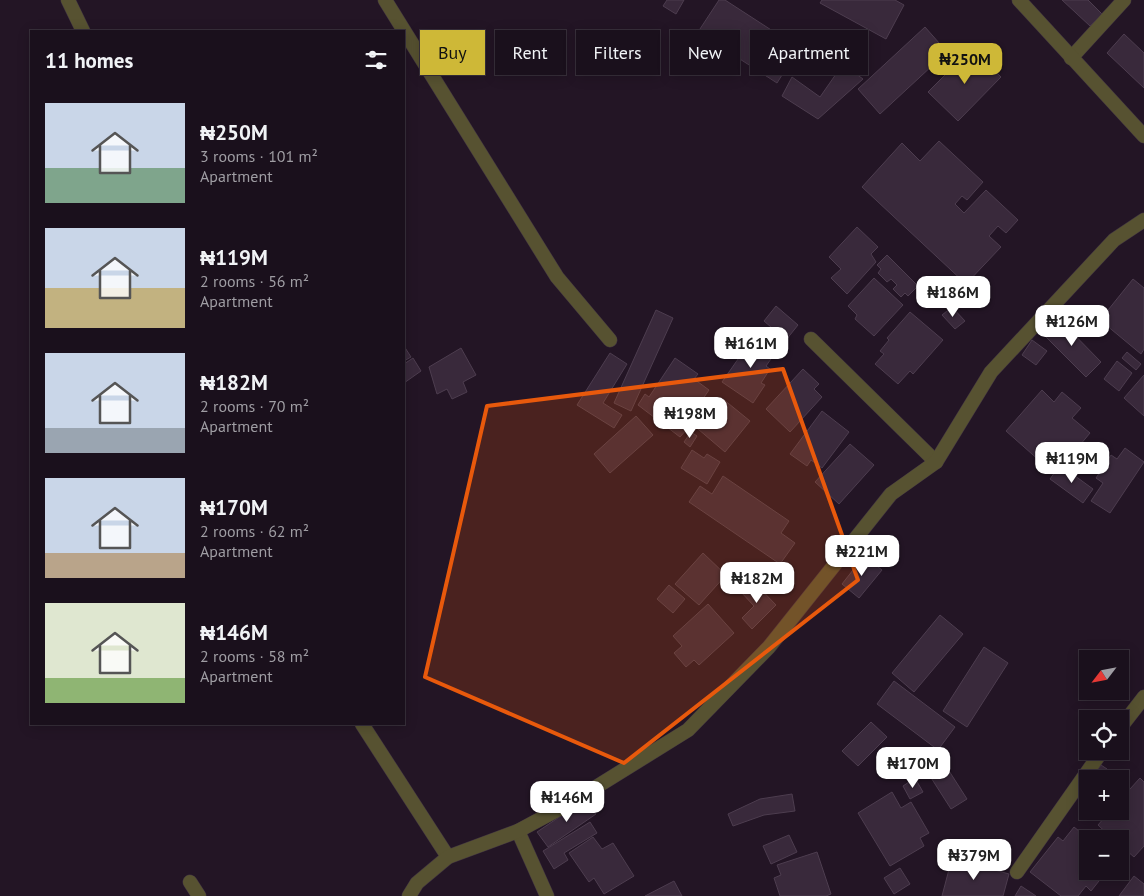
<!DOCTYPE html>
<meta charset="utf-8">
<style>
body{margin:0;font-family:"PT Sans",sans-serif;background:#271e29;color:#f1f3f6;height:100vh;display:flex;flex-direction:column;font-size:19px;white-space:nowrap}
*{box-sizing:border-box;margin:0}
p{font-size:16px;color:#9f9da3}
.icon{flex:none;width:28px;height:28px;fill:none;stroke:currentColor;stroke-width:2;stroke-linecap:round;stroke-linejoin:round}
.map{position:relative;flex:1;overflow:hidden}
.details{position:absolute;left:30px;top:30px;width:375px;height:695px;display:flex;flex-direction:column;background:#1a101c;border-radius:0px;box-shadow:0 2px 12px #0003,0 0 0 1px #38303b}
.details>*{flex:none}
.guide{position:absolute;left:420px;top:30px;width:475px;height:45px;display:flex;gap:10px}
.needle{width:32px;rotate:238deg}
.fabs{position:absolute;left:1079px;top:650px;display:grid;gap:10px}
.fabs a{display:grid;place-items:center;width:50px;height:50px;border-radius:0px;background:#1a101c;box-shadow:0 2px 12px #0003,0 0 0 1px #38303b;font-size:25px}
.price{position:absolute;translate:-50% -42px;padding:0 11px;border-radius:10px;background:#fff;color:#222;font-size:16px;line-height:32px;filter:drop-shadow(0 1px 2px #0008)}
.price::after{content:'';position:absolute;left:50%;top:30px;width:15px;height:11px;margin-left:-8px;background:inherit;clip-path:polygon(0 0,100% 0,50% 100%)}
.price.selected{background:#ceb837;color:#111}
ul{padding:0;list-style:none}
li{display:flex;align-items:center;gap:15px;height:125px;padding:0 15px}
li span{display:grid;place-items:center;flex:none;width:140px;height:100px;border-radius:0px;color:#555}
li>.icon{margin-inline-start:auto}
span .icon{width:60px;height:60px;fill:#fffc;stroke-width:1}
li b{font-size:21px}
h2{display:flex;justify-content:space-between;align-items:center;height:60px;padding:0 15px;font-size:21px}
.pill{padding:0 18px;border-radius:0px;background:#1a101c;box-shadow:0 2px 12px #0003,0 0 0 1px #38303b;font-size:18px;line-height:45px}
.pill.selected{background:#ceb837;color:#111}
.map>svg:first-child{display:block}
.building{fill:#39293b;stroke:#4d3d4f}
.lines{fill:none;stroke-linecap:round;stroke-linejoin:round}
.minor-casing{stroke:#3f3241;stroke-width:15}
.tertiary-casing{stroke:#3f3241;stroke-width:15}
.minor{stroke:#575231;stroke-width:14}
.tertiary{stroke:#575231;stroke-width:14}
.marked{fill:#e8590c;fill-opacity:0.2;stroke:#e8590c;stroke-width:4;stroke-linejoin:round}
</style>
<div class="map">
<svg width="1144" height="896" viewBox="0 0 1144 896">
<rect width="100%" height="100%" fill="#231525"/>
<g class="building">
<polygon points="667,0 684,0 676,14 663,6"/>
<polygon points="719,0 725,0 799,48 777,83 698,32"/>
<polygon points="822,0 895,0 904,5 886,39 820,3"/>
<polygon points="1062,0 1088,0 1102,14 1090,26"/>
<polygon points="925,27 947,52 880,114 858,89"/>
<polygon points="1124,34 1144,53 1144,88 1107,53"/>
<polygon points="972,48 1001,77 958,121 928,92"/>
<polygon points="843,64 863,79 818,119 782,96 792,77 820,97"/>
<polygon points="939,141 983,182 967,200 962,196 955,204 964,213 986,190 1018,220 1006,233 998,226 989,236 1001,247 966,284 862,187 902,143 920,161"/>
<polygon points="857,227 878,247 871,254 876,262 847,294 831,278 841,269 829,257"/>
<polygon points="887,255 918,286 908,296 905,293 901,297 893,289 897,285 891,279 887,282 878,273 881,269 877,265"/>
<polygon points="874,278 903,305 874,336 855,319 857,315 848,306"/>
<polygon points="1133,279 1144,288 1144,349 1141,354 1100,320"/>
<polygon points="776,306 798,325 786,340 764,321"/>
<polygon points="952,307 965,321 955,329 942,315"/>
<polygon points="656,310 673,318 631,411 614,403"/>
<polygon points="910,312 943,340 913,374 910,371 898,384 875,364 884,354 880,351 889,340 887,338"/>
<polygon points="1058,318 1101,362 1086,377 1042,333"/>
<polygon points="757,332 775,345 768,353 773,356 766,366 770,369 761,383 765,385 753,403 722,382"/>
<polygon points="1032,340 1047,351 1036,365 1022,355"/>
<polygon points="404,346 411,357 404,361"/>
<polygon points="461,348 476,375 463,382 467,392 452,399 447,389 437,394 429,367"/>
<polygon points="1127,352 1141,364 1136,370 1122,358"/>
<polygon points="610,353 627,364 603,403 622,415 614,428 577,405"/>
<polygon points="413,358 421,371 404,383 404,364"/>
<polygon points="675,358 698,374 694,379 709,390 696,409 701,413 680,437 638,405 645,394 649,397"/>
<polygon points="1117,361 1132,373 1119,391 1104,379"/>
<polygon points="803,369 819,384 814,389 822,397 790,432 766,409"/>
<polygon points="1144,375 1144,416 1124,398"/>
<polygon points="1042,390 1054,402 1062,392 1081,408 1072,418 1090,433 1075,451 1070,447 1050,470 1006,431"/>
<polygon points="723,399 750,421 725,452 698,429"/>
<polygon points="822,411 849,432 822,468 811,460 807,466 790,454"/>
<polygon points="636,416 653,435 610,473 594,454"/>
<polygon points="691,432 697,436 690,447 684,442"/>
<polygon points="850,444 874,465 839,504 815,482"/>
<polygon points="1125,448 1144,462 1110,513 1091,501 1103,483 1096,478 1111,455 1117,459"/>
<polygon points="692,450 704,458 707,454 720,462 707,484 681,468"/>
<polygon points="1060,465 1093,489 1083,503 1050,479"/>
<polygon points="723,476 789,521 781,533 795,543 780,564 689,502 700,486 712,494"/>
<polygon points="703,553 726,575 699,605 675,584"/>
<polygon points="864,556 882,570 859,598 842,584"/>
<polygon points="752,580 776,605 752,629 742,618 754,606 740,591"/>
<polygon points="669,585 685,599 673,613 657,599"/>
<polygon points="708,604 734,633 699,665 694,660 686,667 674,653 682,646 673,636"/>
<polygon points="940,615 963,634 914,692 892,673"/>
<polygon points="984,647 1008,663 967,727 943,711"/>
<polygon points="894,681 955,727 938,750 877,704"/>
<polygon points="871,722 887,737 858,766 842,751"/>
<polygon points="944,763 967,799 951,809 928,773"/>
<polygon points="1101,765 1107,769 1100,779 1091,779"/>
<polygon points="915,778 923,792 910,799 903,786"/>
<polygon points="1140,778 1144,782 1144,846 1134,857 1120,845 1120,839 1113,839 1098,825 1110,811 1120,811 1120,800"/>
<polygon points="892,792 901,808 911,802 929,833 920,838 924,846 890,866 858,813"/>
<polygon points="792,794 795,811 764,815 733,826 728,814 760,799"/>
<polygon points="586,799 596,814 548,847 537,832"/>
<polygon points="590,822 597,833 564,853 568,860 554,869 543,851"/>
<polygon points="1074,827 1089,839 1088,839 1088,871 1107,871 1091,891 1086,886 1078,896 1061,896 1030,872 1058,837 1063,841"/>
<polygon points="789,835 797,852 771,864 763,846"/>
<polygon points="593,837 602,849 613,843 634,876 604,894 594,878 589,882 569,853"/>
<polygon points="817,852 831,894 826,896 780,896 774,878 781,875 777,865"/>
<polygon points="952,858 1009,874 1003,896 942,896"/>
<polygon points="900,868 910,884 894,894 884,878"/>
<polygon points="1134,876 1144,884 1144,896 1119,896"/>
<polygon points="674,881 682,896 645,896"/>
<polygon points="1021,886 1036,896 1015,896"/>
</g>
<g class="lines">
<g class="minor-casing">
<g id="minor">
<polyline points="68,0 83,31"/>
<polyline points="385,0 557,277 610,340"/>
<polyline points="1071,58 1124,0"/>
<polyline points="811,339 936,462"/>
<polyline points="362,724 448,857"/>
<polyline points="1120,728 1144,697"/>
<polyline points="518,831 547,896"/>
<polyline points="1017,872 1102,751"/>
<polyline points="190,882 199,896"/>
<polyline points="409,896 417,883 448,857 518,831 572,802 688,730 769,647 891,494 936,462 991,372 1114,240 1144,220"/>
</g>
</g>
<g class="tertiary-casing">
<polyline id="tertiary" points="1019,0 1144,136"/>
</g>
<use href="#minor" class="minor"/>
<use href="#tertiary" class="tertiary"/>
</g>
<path class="marked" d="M783 369 858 580 624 763 425 677 487 406Z"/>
</svg>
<div class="fabs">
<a><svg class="needle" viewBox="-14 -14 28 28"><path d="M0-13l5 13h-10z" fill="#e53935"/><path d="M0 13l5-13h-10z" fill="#9f9da3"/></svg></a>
<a><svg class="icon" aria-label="locate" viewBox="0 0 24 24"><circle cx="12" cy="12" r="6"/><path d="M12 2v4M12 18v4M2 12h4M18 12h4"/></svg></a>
<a>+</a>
<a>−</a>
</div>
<b class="price selected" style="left:965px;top:85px">₦250M</b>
<b class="price" style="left:953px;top:318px">₦186M</b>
<b class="price" style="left:1072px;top:347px">₦126M</b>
<b class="price" style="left:751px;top:369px">₦161M</b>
<b class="price" style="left:690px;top:439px">₦198M</b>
<b class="price" style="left:1072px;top:484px">₦119M</b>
<b class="price" style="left:862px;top:577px">₦221M</b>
<b class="price" style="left:757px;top:604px">₦182M</b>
<b class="price" style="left:913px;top:789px">₦170M</b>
<b class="price" style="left:567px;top:823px">₦146M</b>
<b class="price" style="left:974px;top:881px">₦379M</b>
<div class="guide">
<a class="pill selected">Buy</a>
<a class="pill">Rent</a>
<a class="pill">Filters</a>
<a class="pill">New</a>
<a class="pill">Apartment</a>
</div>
<section class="details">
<h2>11 homes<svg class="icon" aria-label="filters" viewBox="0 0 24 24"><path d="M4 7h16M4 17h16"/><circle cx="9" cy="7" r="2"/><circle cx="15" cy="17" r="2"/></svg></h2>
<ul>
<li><span style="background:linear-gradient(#c9d6e8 65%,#7fa58c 0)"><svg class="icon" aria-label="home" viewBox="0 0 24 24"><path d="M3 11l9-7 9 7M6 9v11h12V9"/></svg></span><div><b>₦250M</b><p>3 rooms · 101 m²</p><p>Apartment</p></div></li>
<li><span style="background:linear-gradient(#c9d6e8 60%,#c2b280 0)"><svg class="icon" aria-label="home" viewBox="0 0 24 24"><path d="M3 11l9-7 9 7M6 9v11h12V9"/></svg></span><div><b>₦119M</b><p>2 rooms · 56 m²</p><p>Apartment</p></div></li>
<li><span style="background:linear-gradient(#c9d6e8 75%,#9aa5b1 0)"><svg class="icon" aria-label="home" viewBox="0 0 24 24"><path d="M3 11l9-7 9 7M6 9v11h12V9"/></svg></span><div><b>₦182M</b><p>2 rooms · 70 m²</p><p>Apartment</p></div></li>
<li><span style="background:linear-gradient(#c9d6e8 75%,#b9a48a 0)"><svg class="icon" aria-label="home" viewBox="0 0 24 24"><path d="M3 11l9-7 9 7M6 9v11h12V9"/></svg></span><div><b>₦170M</b><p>2 rooms · 62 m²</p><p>Apartment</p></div></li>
<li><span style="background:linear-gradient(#dfe7d0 75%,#8fb573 0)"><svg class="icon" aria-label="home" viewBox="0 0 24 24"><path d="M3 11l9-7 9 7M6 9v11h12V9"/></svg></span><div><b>₦146M</b><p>2 rooms · 58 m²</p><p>Apartment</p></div></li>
</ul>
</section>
</div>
